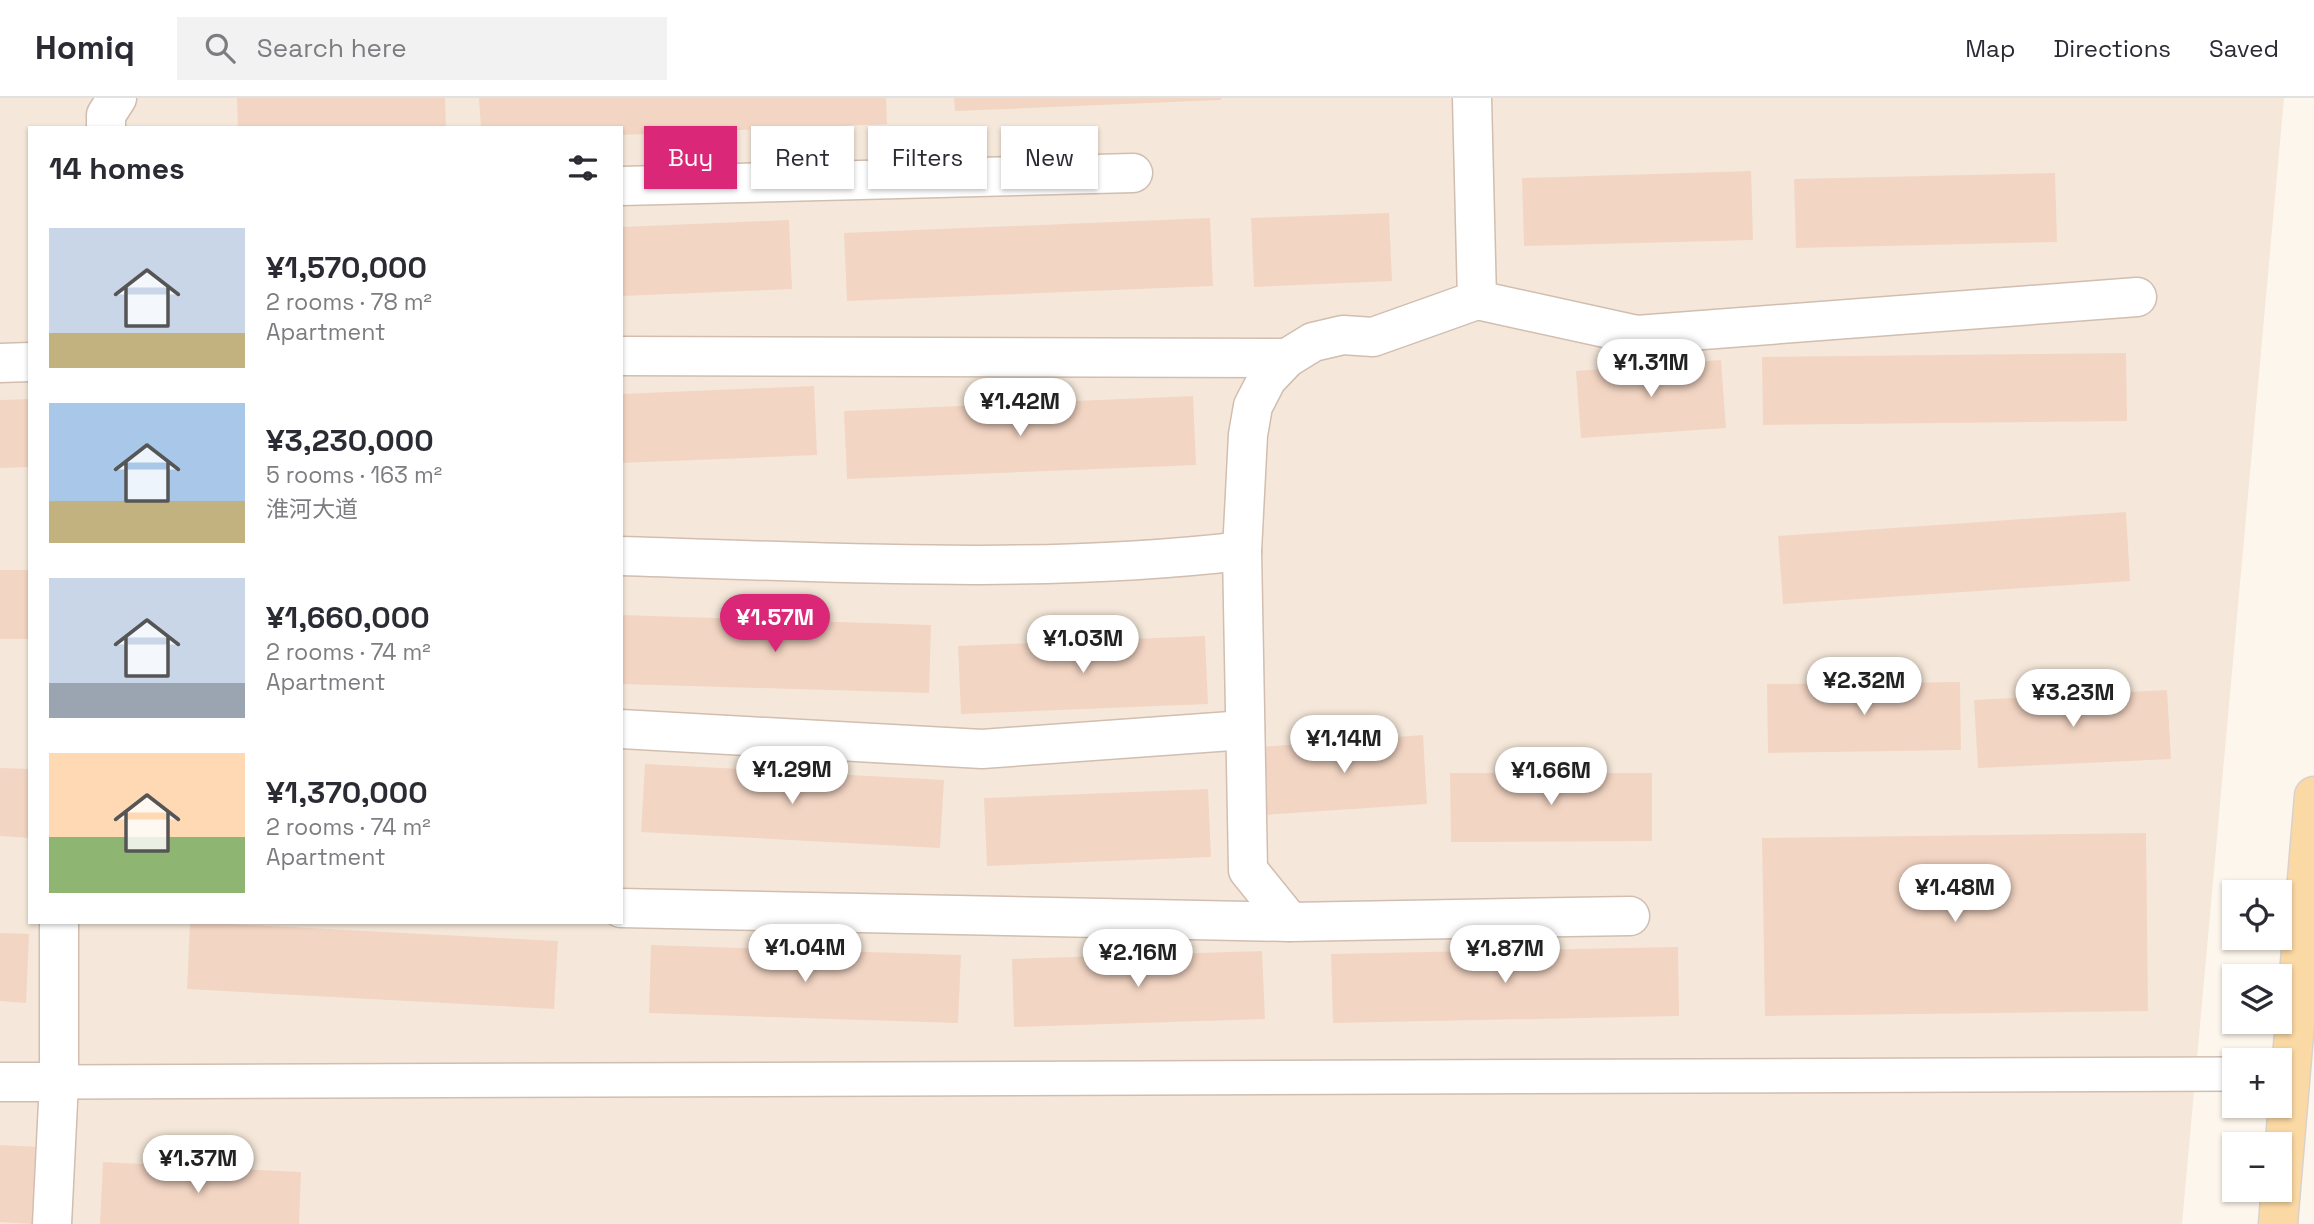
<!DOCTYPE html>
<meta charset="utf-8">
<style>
body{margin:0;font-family:"Space Grotesk","Noto Sans SC",sans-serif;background:#f2f2f3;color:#2b2b33;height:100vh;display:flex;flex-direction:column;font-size:26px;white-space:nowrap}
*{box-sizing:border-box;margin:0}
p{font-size:23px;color:#7c7c81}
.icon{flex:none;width:38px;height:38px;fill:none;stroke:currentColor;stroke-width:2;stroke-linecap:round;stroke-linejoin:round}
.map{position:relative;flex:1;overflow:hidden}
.sheet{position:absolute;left:28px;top:28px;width:595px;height:798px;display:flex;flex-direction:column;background:#fff;border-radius:0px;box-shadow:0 2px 5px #0004}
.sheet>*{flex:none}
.hud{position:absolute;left:644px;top:28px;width:665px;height:63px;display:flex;gap:14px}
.fabs{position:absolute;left:2222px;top:782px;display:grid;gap:14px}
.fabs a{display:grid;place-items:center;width:70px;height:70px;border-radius:0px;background:#fff;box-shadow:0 2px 5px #0004;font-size:35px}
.price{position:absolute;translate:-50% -60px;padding:0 16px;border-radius:24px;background:#fff;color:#222;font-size:23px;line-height:46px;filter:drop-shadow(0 2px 4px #0008)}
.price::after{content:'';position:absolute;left:50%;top:42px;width:21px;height:16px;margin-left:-10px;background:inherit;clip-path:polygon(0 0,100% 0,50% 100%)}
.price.active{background:#db2777;color:#fff}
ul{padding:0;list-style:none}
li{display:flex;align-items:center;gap:21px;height:175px;padding:0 21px}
li span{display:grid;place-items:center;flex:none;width:196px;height:140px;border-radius:0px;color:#555}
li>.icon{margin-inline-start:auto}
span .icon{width:84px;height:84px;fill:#fffc;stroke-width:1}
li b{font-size:30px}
h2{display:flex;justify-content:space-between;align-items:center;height:84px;padding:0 21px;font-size:30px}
.chip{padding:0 24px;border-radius:0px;background:#fff;box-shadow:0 2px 5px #0004;font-size:24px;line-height:63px}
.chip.active{background:#db2777;color:#fff}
header{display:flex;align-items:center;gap:42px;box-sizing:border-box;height:98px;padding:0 35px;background:#fff;border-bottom:2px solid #e1e1e2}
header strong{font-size:33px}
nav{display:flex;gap:38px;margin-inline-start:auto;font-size:24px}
.search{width:490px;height:63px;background:#f2f2f3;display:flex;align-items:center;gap:18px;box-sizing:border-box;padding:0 24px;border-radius:0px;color:#7c7c81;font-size:26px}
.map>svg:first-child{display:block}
.residential{fill:#f5e8da;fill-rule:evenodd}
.building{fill:#f3d5c3}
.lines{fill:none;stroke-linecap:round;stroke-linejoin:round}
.pedestrian-casing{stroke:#d1beb0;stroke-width:36}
.minor-casing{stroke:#d1beb0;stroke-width:41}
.primary-casing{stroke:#dad1cd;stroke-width:41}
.pedestrian{stroke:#fff;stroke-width:33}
.minor{stroke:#fff;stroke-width:38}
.primary{stroke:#fbd9a5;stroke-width:38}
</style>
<header>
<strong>Homiq</strong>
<div class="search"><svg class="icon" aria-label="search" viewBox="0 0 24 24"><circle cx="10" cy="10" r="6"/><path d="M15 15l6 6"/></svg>Search here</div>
<nav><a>Map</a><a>Directions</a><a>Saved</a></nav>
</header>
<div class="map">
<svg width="2314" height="1126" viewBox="0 0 2314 1126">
<rect width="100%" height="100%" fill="#fdf6ec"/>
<path class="residential" d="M0 0H2284L2182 1126H0ZM30 30H621V824H30Z"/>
<g class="building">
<polygon points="237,0 445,0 446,30 238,30"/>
<polygon points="479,0 886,0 887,26 621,37 621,30 481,30"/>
<polygon points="954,0 1221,0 1221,2 955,13"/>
<polygon points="1751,73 1753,142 1524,148 1522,80"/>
<polygon points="2055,75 2057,144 1796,150 1794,81"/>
<polygon points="1389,115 1392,183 1254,189 1251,120"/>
<polygon points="1210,120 1213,188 847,203 844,135"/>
<polygon points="789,122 792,191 621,198 621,129"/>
<polygon points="2126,255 2127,323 1763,327 1762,259"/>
<polygon points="1721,262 1726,330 1581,340 1576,273"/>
<polygon points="814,288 817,357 621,365 621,296"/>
<polygon points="1193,298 1196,367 847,381 844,313"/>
<polygon points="30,301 30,369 0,370 0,302"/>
<polygon points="2126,414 2130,483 1783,506 1778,438"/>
<rect x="0" y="472" width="30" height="69"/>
<polygon points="621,517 931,527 929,595 621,586"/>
<polygon points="1205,538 1208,606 961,616 958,548"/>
<polygon points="1960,584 1961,652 1768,655 1767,586"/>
<polygon points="2167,592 2171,661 1978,670 1974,602"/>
<polygon points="1423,637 1427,706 1264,717 1260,649"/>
<polygon points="645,666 944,682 940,750 641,734"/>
<polygon points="0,670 30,671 30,740 0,738"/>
<polygon points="1450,675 1652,675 1652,743 1451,744"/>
<polygon points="1208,691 1211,759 987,768 984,700"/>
<polygon points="2146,735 2148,913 1765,918 1762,740"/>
<polygon points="190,824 558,843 554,911 187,891"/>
<polygon points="0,835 29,836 26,905 0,903"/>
<polygon points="651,847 961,857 958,925 649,915"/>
<polygon points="1678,849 1679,918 1333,925 1331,856"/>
<polygon points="1262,853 1265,921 1014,929 1012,861"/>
<polygon points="0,1047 38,1049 34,1126 0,1124"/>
<polygon points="103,1064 301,1074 299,1126 100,1126"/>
</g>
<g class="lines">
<g class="pedestrian-casing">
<polyline id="pedestrian" points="59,984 2235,976"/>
</g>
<g class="minor-casing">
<g id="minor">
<polyline points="1472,0 1477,202 1373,239 1343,237 1313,244 1287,260 1267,281 1253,308 1248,337 1242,453 1248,772 1290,824 1630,818"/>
<polyline points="106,30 106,17 117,0"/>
<polyline points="621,88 1133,75"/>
<polyline points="1477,202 1637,237 2137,199"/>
<polyline points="621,258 1287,260"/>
<polyline points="0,265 30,264"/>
<path d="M621 458C828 464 1036 477 1242 453"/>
<polyline points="621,631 982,651 1245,632"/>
<polyline points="621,810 1290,824"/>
<polyline points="0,984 59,984"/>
<polyline points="52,1126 59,984 59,824"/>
</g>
</g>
<g class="primary-casing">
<polyline id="primary" points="2278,1126 2314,698"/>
</g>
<use href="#pedestrian" class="pedestrian"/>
<use href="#minor" class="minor"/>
<use href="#primary" class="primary"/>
</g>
</svg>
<div class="fabs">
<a><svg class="icon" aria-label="locate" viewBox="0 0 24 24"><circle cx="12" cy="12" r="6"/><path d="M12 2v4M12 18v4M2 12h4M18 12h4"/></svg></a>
<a><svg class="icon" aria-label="layers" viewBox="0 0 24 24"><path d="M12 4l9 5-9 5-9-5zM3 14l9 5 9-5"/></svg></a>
<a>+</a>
<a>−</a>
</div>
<b class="price" style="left:1651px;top:301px">¥1.31M</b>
<b class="price" style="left:1020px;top:340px">¥1.42M</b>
<b class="price active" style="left:775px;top:556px">¥1.57M</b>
<b class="price" style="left:1083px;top:577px">¥1.03M</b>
<b class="price" style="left:1864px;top:619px">¥2.32M</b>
<b class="price" style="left:2073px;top:631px">¥3.23M</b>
<b class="price" style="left:1344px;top:677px">¥1.14M</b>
<b class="price" style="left:792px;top:708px">¥1.29M</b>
<b class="price" style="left:1551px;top:709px">¥1.66M</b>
<b class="price" style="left:1955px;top:826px">¥1.48M</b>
<b class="price" style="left:805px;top:886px">¥1.04M</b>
<b class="price" style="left:1505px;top:887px">¥1.87M</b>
<b class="price" style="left:1138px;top:891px">¥2.16M</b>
<b class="price" style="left:198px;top:1097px">¥1.37M</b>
<div class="hud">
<a class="chip active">Buy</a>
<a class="chip">Rent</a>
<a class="chip">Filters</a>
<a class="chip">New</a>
</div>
<section class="sheet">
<h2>14 homes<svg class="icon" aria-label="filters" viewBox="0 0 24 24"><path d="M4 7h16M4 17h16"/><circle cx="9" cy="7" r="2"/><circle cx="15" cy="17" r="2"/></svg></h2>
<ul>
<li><span style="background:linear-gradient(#c9d6e8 75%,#c2b280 0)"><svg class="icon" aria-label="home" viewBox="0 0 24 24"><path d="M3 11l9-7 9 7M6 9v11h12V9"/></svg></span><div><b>¥1,570,000</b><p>2 rooms · 78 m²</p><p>Apartment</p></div></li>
<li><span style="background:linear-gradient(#a9c7e8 70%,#c2b280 0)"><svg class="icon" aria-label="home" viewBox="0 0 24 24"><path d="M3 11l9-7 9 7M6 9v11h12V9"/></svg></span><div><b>¥3,230,000</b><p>5 rooms · 163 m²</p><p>淮河大道</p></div></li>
<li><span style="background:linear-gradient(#c9d6e8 75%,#9aa5b1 0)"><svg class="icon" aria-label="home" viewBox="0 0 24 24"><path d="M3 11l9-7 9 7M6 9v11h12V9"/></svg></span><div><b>¥1,660,000</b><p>2 rooms · 74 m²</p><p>Apartment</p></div></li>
<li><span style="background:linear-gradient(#ffd9b3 60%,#8fb573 0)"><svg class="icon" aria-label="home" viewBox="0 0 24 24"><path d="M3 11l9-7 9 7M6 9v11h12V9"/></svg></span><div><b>¥1,370,000</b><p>2 rooms · 74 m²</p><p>Apartment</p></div></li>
</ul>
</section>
</div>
